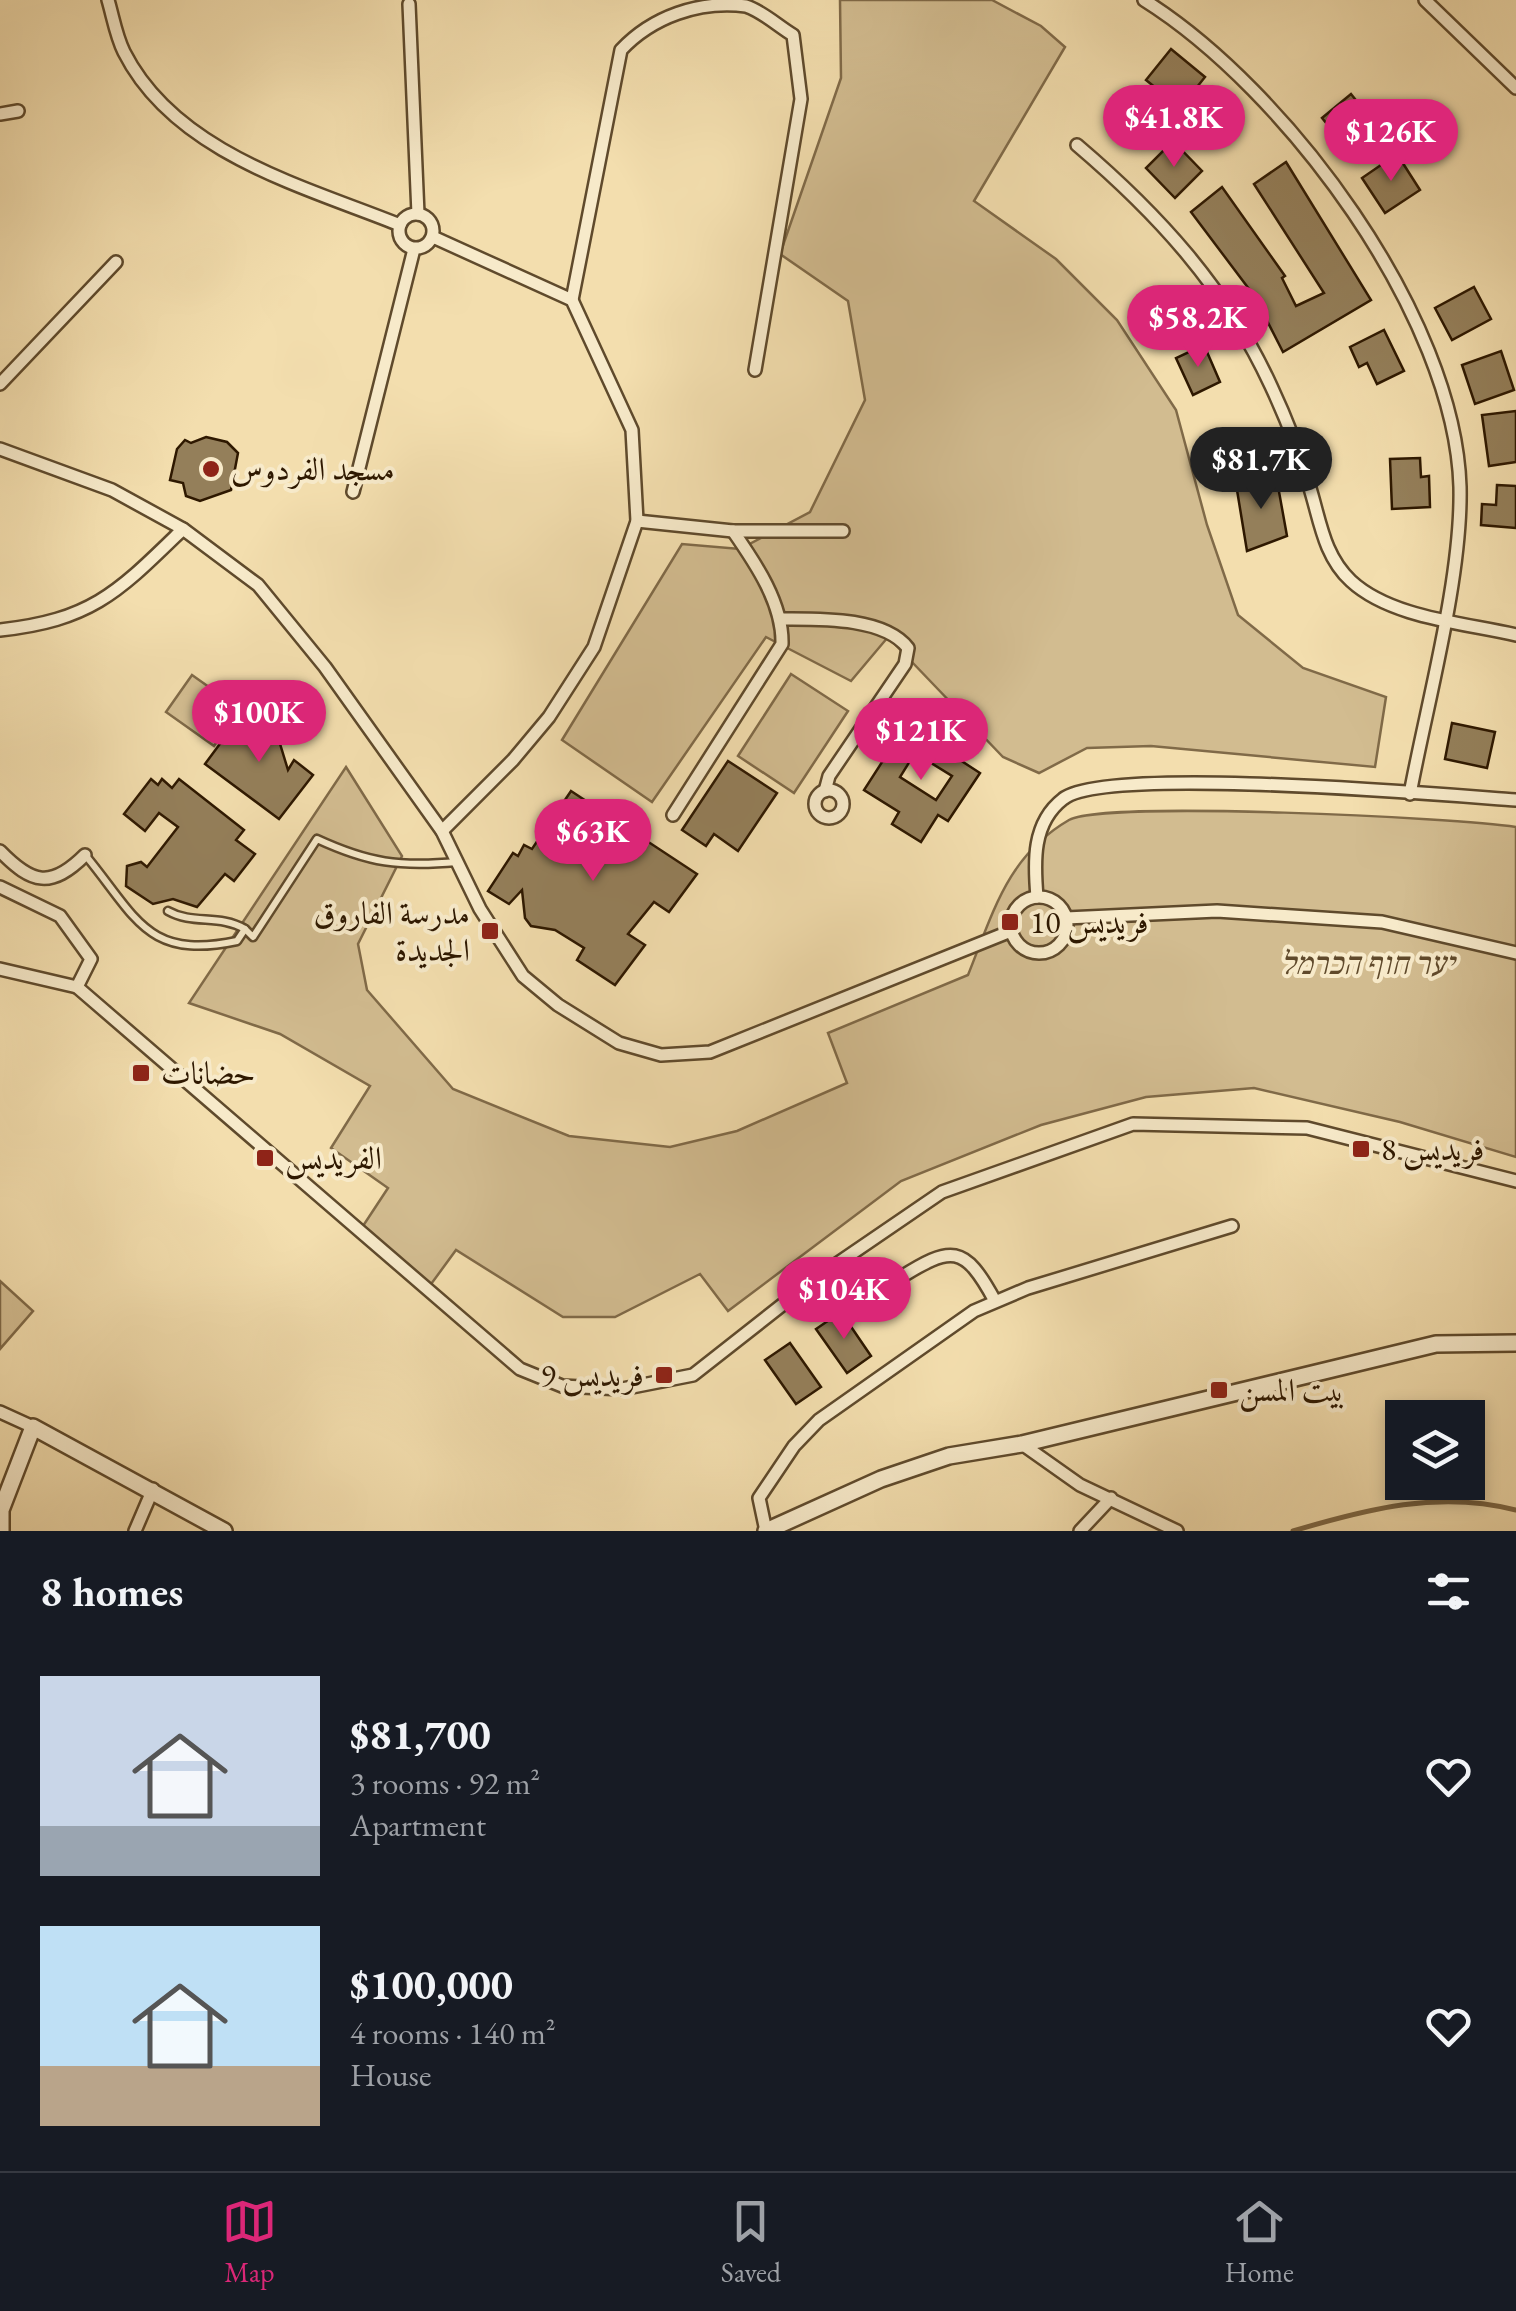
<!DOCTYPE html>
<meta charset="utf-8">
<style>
body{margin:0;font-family:"EB Garamond",Amiri,"Frank Ruhl Libre",serif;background:#242831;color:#f1f3f6;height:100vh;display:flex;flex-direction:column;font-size:38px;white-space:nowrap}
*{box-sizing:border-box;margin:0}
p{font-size:32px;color:#9ea1a6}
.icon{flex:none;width:55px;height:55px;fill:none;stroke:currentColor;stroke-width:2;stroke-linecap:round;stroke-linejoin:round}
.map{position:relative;height:1531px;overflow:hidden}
.sheet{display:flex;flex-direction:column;background:#171b24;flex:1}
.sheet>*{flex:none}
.fabs{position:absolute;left:1385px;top:1400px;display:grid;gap:20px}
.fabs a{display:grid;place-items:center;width:100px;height:100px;border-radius:0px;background:#171b24;box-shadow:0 5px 15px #0003;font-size:50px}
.price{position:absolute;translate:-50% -85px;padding:0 22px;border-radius:35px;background:#db2777;color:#fff;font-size:32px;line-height:65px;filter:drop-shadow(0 2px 5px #0008)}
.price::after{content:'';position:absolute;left:50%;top:60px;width:30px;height:22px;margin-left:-15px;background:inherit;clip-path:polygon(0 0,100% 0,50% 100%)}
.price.on{background:#222;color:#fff}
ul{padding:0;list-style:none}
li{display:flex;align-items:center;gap:30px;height:250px;padding:0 40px}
li span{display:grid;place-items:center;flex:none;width:280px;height:200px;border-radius:0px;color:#555}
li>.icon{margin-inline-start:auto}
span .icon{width:120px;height:120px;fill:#fffc;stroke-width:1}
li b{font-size:42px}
h2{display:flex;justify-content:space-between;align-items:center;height:120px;padding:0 40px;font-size:42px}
.tabs{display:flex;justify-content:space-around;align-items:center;height:140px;border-top:2px solid #363941;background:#171b24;font-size:28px;color:#9ea1a6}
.tabs a{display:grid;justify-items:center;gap:5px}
.tabs .on{color:#db2777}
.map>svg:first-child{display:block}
.green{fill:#d2bc90;stroke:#806a48;stroke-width:2.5}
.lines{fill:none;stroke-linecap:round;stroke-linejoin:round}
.stream{stroke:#7c6745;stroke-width:5}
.building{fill:#947f5a;stroke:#2e1800;stroke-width:2.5;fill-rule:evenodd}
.service-casing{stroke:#5f4a2c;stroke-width:11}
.minor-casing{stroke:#5f4a2c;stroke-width:16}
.tertiary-casing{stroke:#5f4a2c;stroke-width:20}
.service{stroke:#f7eaca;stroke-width:6}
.minor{stroke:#f7eaca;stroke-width:11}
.tertiary{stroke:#f7eaca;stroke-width:15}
.poi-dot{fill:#8f2418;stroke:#f7eaca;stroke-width:4}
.labels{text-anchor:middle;stroke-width:8;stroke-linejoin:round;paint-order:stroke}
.poi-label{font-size:32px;fill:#2e1800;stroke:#f7eaca;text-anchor:start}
.park-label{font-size:32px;font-style:italic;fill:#5f492b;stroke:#f7eaca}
</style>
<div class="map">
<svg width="1516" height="1531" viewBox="0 0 1516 1531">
<rect width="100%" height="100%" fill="#f3deae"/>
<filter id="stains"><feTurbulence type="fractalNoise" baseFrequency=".002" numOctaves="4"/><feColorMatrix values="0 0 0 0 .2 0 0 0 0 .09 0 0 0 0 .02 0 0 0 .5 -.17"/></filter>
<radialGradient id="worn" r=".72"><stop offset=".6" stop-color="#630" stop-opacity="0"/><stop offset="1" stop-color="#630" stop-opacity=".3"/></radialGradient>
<g class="green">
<polygon points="840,0 992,0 1041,26 1065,47 974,201 1056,259 1117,320 1176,410 1207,525 1238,615 1303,668 1386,697 1375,767 1151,746 1087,748 1039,773 1003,757 888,637 851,681 766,637 652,802 562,740 682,544 740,549 810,512 865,400 848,301 780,254 841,78"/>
<polygon points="791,674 848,711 794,793 738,756"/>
<polygon points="192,675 240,709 214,746 166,712"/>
<path d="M346 767 402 856 358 944 367 990 453 1089 569 1136 670 1147 737 1131 847 1083 828 1033 968 975C993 913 1007 856 1069 820 1105 800 1458 818 1516 827V1157L1400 1122 1254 1088 1146 1097 1041 1125 901 1181 728 1311 700 1274 615 1317H563L456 1250 426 1291 359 1232 388 1188 331 1148 370 1086 280 1034 189 1003Z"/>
<polygon points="0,1281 33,1311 0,1349"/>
</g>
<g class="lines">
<path class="stream" d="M1293 1531C1367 1509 1439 1490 1516 1510"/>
</g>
<g class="building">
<polygon points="1171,49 1205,77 1185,102 1171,91 1167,97 1146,80"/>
<polygon points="1351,94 1379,129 1350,152 1322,118"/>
<polygon points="1173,141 1202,171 1175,198 1146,168"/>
<polygon points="1397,154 1420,190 1385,213 1362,178"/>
<polygon points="1286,162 1371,300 1283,352 1255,297 1191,212 1222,187 1285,276 1282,278 1296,306 1324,293 1254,184"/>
<polygon points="1474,287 1491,319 1452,340 1435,308"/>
<polygon points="1384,330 1404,371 1377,384 1367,363 1359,367 1350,347"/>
<polygon points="1204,345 1220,382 1193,395 1176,358"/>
<polygon points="1501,351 1514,390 1475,404 1462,365"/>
<polygon points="1516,411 1516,462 1489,466 1482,415"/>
<polygon points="206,437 227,442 238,453 231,490 200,501 186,496 183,483 170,480 177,449 185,440 191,443"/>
<polygon points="1420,458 1421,477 1429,476 1430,507 1392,509 1390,459"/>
<polygon points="1276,475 1287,536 1247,551 1236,484"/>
<polygon points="1497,485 1516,486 1516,528 1481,525 1482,504 1496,505"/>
<polygon points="245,710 277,734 288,770 294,760 313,775 279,819 205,764"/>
<polygon points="1452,723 1495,732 1487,768 1445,759"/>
<path d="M906 725 980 773 948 821 938 815 921 842 892 824 899 812 864 790ZM915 753 952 776 936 800 900 777Z"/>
<polygon points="728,761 777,793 738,851 714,834 706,846 682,830"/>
<polygon points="151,779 158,785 162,779 172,788 179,779 244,830 236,840 255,854 234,881 225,874 197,907 173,899 153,904 126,886 127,866 141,862 147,867 178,827 159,813 145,831 124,814"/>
<polygon points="571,791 697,874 669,912 654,902 628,934 645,945 615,985 577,960 584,948 555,930 531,926 525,918 522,890 509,904 488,891 513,853 518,856 524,845 532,849"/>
<polygon points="841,1312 871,1356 847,1373 816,1329"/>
<polygon points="790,1343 821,1387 796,1404 765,1360"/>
</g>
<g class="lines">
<g class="service-casing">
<g id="service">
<path d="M86 856C137 918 147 960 237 941L245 929C219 914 193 925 168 911"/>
<path d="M245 929 253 937 317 839C369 863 399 867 457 862"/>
</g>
</g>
<g class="minor-casing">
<g id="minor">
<path d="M108 0C113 17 116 36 124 52 175 153 303 186 400 225"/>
<path d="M1144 0C1286 89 1455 316 1460 487 1462 578 1427 703 1410 794"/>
<polyline points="1425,0 1516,88"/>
<polyline points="409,4 418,214"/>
<polyline points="0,114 18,111"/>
<path d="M1077 145C1158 214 1226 288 1271 386 1286 418 1299 451 1309 485 1320 519 1323 555 1351 581 1391 618 1465 623 1516 635"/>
<circle cx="416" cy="231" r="17"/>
<polyline points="433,237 572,300 632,430 637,521 594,647 549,717 513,760 442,831"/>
<path d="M572 300 621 50C652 17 699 0 746 6 762 11 778 26 793 35L801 99 755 370"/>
<polyline points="0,384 116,262"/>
<polyline points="0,449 112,490 183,529 258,585 325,667 442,831 480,909 523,976 558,1005 619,1043 661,1055 710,1052 1011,931"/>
<polyline points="353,492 414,249"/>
<polyline points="637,521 733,531 843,531"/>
<path d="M783 619C819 619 884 617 908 648L905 664 829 776 825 791"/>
<path d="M0 630C93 620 119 591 183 529"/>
<circle cx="829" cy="804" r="14"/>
<path d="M673 815 782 644C783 604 756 564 733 531"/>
<path d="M0 851C32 884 51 889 85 855"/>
<polyline points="0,887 60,916 91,959 77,987 0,969"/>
<circle cx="1039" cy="925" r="28"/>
<path d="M1037 897C1034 862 1032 823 1063 799 1104 765 1445 795 1516 800"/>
<polyline points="1066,918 1217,911 1382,922 1516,953"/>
<polyline points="77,987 520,1369 562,1386 622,1389 693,1375 819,1276 942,1192 1133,1124 1307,1128 1516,1181"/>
<path d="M898 1279C952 1245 964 1244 995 1301"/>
<polyline points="0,1412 33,1427"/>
<polyline points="1022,1444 1080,1485 1177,1531"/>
<polyline points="135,1531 153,1489"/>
<polyline points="766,1531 759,1498 794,1446 819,1420 974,1311 1028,1288 1232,1226"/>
<polyline points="1080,1531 1111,1498"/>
</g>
</g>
<g class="tertiary-casing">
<g id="tertiary">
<polyline points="1,1531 1,1510 33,1427 224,1531"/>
<polyline points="766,1531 881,1479 949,1456 1022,1444 1436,1344 1516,1343"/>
</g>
</g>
<use href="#service" class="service"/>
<use href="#minor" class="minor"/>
<use href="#tertiary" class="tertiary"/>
</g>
<g class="poi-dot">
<circle cx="211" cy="469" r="10"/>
<rect x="1000" y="912" width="20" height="20" rx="5"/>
<rect x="480" y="921" width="20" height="20" rx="5"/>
<rect x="131" y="1063" width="20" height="20" rx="5"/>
<rect x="1351" y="1139" width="20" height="20" rx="5"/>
<rect x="255" y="1148" width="20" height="20" rx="5"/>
<rect x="654" y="1365" width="20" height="20" rx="5"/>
<rect x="1209" y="1380" width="20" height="20" rx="5"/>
</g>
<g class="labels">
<g class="poi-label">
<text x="231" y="480">مسجد الفردوس</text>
<text x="470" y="924" text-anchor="end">مدرسة الفاروق<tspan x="470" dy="37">الجديدة</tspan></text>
<text x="1030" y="933">فريديس 10</text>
<text x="161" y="1084">حضانات</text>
<text x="1381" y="1160">فريديس 8</text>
<text x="285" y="1169">الفريديس</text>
<text x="644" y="1386" text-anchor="end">فريديس 9</text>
<text x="1239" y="1401">بيت المسن</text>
</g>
<g class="park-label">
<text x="1367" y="974">יער חוף הכרמל</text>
</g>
</g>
<rect width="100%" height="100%" filter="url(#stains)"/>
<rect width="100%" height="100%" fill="url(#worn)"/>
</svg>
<div class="fabs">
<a><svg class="icon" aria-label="layers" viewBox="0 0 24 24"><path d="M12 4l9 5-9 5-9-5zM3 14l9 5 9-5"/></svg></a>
</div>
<b class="price" style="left:1174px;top:170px">$41.8K</b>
<b class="price" style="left:1391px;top:184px">$126K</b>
<b class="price" style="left:1198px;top:370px">$58.2K</b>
<b class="price on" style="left:1261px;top:512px">$81.7K</b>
<b class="price" style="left:259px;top:765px">$100K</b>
<b class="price" style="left:921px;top:783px">$121K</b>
<b class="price" style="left:593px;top:884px">$63K</b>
<b class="price" style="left:844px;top:1342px">$104K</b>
</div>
<section class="sheet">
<h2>8 homes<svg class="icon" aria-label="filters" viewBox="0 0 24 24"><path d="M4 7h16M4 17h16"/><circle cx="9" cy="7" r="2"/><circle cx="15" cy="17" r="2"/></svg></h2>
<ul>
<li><span style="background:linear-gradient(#c9d6e8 75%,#9aa5b1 0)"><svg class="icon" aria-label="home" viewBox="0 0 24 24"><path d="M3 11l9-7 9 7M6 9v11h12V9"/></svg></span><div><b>$81,700</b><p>3 rooms · 92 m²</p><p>Apartment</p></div><svg class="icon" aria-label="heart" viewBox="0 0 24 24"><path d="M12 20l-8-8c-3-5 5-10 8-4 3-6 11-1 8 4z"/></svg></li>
<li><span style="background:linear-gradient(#bfe0f5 70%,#b9a48a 0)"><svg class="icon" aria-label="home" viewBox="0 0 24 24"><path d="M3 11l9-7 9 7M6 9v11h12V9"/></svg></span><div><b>$100,000</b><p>4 rooms · 140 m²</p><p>House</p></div><svg class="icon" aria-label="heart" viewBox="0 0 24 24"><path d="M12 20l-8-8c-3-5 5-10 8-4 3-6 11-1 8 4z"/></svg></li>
</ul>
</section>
<nav class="tabs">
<a class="on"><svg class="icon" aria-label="map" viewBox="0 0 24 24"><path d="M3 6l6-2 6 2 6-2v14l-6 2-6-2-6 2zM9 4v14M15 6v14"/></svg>Map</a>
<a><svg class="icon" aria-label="saved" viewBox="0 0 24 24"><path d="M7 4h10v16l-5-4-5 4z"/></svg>Saved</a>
<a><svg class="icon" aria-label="home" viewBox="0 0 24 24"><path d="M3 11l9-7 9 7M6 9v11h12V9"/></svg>Home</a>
</nav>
